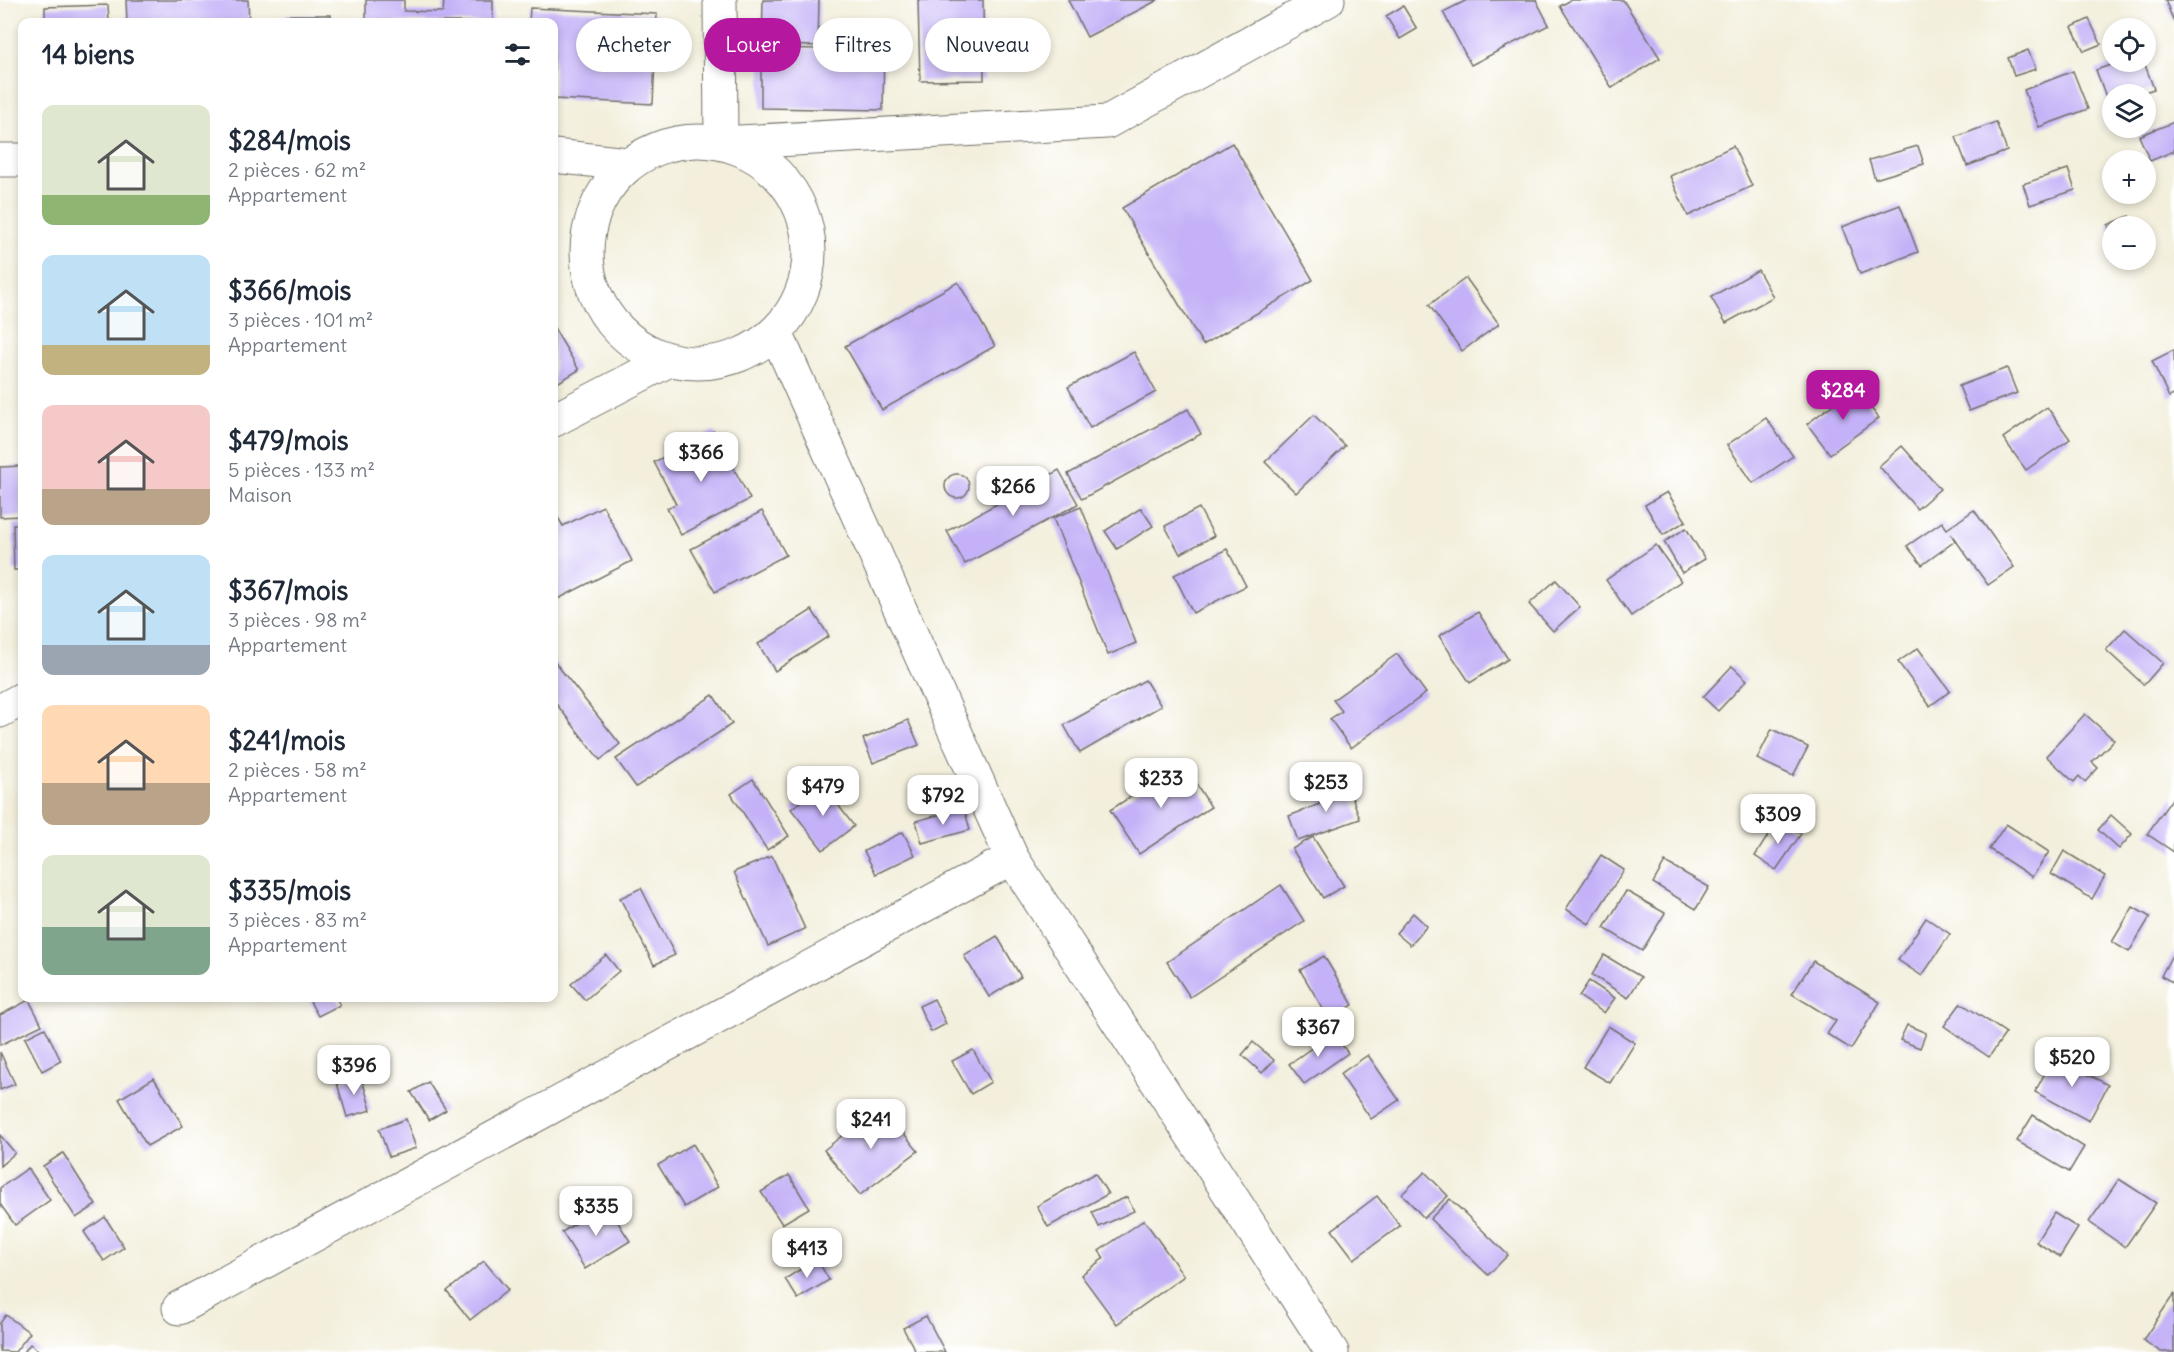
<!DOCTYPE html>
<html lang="fr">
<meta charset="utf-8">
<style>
body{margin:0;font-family:Delius,sans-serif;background:#f2f2f3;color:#1f2937;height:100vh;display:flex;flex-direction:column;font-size:22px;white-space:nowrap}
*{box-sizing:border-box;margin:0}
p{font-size:20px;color:#747a83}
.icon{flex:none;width:33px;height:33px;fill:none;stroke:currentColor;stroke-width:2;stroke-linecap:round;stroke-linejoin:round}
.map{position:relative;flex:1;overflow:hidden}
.sheet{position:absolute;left:18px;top:18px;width:540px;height:984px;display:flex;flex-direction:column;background:#fff;border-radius:12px;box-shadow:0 3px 9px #0003}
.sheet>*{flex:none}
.guide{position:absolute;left:576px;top:18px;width:570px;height:54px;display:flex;gap:12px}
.tools{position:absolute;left:2102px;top:18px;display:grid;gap:12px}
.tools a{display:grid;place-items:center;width:54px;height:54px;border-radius:50%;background:#fff;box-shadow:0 3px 9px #0003;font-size:30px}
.price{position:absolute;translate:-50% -51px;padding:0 14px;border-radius:12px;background:#fff;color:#222;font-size:20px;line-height:39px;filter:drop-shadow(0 2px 3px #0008)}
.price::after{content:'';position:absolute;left:50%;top:36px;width:18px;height:14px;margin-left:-9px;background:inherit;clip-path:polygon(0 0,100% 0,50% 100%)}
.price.current{background:#b5179e;color:#fff}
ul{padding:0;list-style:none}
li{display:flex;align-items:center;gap:18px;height:150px;padding:0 24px}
li span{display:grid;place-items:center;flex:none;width:168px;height:120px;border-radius:12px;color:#555}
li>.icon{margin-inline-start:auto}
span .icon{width:72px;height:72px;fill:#fffc;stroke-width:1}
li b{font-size:26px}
h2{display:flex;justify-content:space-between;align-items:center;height:72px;padding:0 24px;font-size:26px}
.tag{padding:0 21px;border-radius:27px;background:#fff;box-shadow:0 3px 9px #0003;font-size:21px;line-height:54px}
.tag.current{background:#b5179e;color:#fff}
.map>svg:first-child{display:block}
.building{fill:#c4b1f7}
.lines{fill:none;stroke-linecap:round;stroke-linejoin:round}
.minor-casing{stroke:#717069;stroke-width:35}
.minor{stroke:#fff;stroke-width:33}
</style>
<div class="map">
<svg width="2174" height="1352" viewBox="0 0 2174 1352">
<rect width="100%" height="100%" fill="#fff"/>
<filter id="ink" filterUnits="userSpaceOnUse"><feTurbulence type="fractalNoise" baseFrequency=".0167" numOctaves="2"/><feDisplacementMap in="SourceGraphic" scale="12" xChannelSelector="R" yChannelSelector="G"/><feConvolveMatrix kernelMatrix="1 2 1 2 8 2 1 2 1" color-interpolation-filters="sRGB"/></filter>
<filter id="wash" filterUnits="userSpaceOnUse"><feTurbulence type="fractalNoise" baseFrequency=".008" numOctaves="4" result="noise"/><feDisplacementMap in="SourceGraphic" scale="24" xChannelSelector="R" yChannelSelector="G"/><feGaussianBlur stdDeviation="1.35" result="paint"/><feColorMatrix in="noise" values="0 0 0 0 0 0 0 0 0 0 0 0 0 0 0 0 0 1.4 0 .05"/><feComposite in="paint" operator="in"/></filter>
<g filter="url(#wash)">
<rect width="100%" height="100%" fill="#f3efdc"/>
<g id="blocks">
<g class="building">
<polygon points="126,0 248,0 249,22 127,22"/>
<polygon points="366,0 404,0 404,11 443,12 444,0 493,0 493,22 366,22"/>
<polygon points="763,0 819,0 818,46 762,45"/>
<polygon points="918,0 983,0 984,80 920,81"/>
<polygon points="1068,0 1158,0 1087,37"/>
<polygon points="1467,0 1536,0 1549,25 1471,65 1443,12"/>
<polygon points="1571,0 1623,0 1660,58 1612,88 1560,6"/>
<polygon points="2165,0 2174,0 2174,22"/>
<polygon points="108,5 109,22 45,22 45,7"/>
<polygon points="1403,6 1417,29 1400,39 1386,16"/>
<polygon points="530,8 657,14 653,104 554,99 554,22 529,22"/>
<rect x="286" y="15" width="45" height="7"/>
<polygon points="2089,19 2101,44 2084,51 2072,27"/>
<polygon points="822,39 884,40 883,110 761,108 761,48 821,49"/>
<polygon points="2028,50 2036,69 2014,76 2008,58"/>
<polygon points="2119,62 2144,62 2154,89 2138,94 2112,94 2112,104 2109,105 2096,70"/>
<polygon points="2073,71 2088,109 2039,127 2024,90"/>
<polygon points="1996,122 2007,151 1967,166 1956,137"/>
<polygon points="2174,122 2174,151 2150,161 2139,136"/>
<polygon points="1232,143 1313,280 1203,345 1122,208"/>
<polygon points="1733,146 1752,186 1688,216 1670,176"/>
<polygon points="1918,146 1924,164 1875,179 1869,160"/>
<polygon points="2068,169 2075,190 2030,205 2023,184"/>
<polygon points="1900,205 1918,252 1860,274 1842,227"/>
<polygon points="2129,216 2133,226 2112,226 2112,234 2108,225"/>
<polygon points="2123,260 2137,260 2125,265"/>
<polygon points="1758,270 1773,297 1726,323 1711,297"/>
<polygon points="1466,278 1499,324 1462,351 1429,305"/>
<polygon points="958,282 995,346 882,410 845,346"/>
<polygon points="554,328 579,370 554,385"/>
<polygon points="2174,350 2174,395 2169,397 2152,361"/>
<polygon points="1134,352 1156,392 1090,428 1068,387"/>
<polygon points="2007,368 2017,393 1969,411 1959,386"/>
<polygon points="1855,388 1879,418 1830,454 1807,424"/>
<polygon points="2047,407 2070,439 2026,470 2003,438"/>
<polygon points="1188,409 1201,434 1082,499 1068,474"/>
<polygon points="1314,415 1345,446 1296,493 1265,462"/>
<polygon points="1766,418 1793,456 1753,483 1727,445"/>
<polygon points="714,431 750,499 681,535 667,508 676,504 654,462"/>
<polygon points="1902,446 1940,489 1917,509 1879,466"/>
<polygon points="22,466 22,516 0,517 0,467"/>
<polygon points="1059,470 1078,504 965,564 947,531"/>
<circle cx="957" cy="486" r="12"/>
<polygon points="1667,492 1686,521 1663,535 1645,505"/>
<polygon points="603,506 632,561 554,601 554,517 557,516 563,526"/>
<polygon points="1081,507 1136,643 1108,655 1053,518"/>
<polygon points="1141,508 1153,526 1117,549 1105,531"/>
<polygon points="1199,508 1214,536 1180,554 1165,526"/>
<polygon points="1974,510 2014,567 1988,585 1951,534 1955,541 1922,565 1907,546 1942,522 1947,529"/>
<polygon points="762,511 786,555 715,592 691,549"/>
<polygon points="13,524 22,524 22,570 14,570"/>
<polygon points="1686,528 1705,559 1682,573 1664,542"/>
<polygon points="1656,545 1681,581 1631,616 1606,580"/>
<polygon points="1227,549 1246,586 1193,613 1174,575"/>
<polygon points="1556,580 1580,607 1553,631 1529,604"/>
<polygon points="812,610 829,636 775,671 758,644"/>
<polygon points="1478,612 1508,659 1470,683 1439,636"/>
<polygon points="2125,629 2163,663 2144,685 2106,650"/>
<polygon points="1918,648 1950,691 1930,706 1898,662"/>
<polygon points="1397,654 1426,693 1351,748 1330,719 1342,711 1333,700"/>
<polygon points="554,661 620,744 600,760 554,701"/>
<polygon points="1732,666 1747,680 1718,711 1703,697"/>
<polygon points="1145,680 1161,706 1080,753 1064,725"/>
<polygon points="713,695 732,724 636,787 616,759"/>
<polygon points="2085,714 2114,740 2092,762 2098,768 2085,782 2079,776 2074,782 2046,756"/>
<polygon points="908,720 919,745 873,763 863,739"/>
<polygon points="1772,729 1808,747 1793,776 1757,759"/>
<polygon points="1183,763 1211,807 1139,854 1110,810"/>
<polygon points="753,779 789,836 767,850 731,794"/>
<polygon points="1347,783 1360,819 1298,841 1289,816 1320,804 1317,794"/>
<polygon points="823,785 854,826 823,850 791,809"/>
<polygon points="2174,796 2174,852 2147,834"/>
<polygon points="964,808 970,830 922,843 916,821"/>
<polygon points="2111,815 2132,834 2119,849 2098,830"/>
<polygon points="1778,820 1801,834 1776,870 1755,856"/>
<polygon points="2006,824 2049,852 2032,877 1989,849"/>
<polygon points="903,832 915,855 876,874 864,851"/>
<polygon points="1313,837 1344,886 1323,898 1292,849"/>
<polygon points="2064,851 2105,876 2092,899 2051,874"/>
<polygon points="1601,855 1624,870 1589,924 1566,909"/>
<polygon points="772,856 805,929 768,946 734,872"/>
<polygon points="1665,862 1709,887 1696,909 1653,883"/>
<polygon points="1281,885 1304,921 1190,997 1167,962"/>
<polygon points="641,888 675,955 654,965 620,898"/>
<polygon points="1626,891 1665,913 1642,951 1604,928"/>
<polygon points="2133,907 2150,917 2129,952 2112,942"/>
<polygon points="1413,913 1427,926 1410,945 1396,933"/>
<polygon points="1926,918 1950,934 1922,976 1898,960"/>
<polygon points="997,936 1021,977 989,997 964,956"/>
<polygon points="2174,951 2174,983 2161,976"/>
<polygon points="606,955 619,971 585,1000 571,984"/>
<polygon points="1604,955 1641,977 1628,998 1592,975"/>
<polygon points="1324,956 1353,1005 1329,1019 1300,970"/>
<polygon points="1813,961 1880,1002 1851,1049 1827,1034 1836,1021 1792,994"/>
<polygon points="1589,981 1615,998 1604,1013 1579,996"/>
<polygon points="308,998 336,998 340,1005 318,1016"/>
<polygon points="934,999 946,1024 931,1032 919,1006"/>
<polygon points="29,1000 42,1025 0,1045 0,1015"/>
<polygon points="1961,1003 2006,1033 1989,1057 1944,1026"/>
<polygon points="1907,1025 1926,1033 1920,1048 1900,1040"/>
<polygon points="1608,1026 1635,1043 1610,1083 1583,1067"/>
<polygon points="45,1028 61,1061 42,1071 25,1038"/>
<polygon points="1333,1033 1348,1053 1304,1084 1289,1064"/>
<polygon points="1253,1042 1274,1060 1262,1073 1242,1055"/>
<polygon points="973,1050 991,1082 971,1094 952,1061"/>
<polygon points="0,1052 15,1084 0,1090"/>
<polygon points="1368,1055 1399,1100 1371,1119 1340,1074"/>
<polygon points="2054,1056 2108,1085 2089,1121 2035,1092"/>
<polygon points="361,1076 371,1110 347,1117 337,1083"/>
<polygon points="154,1078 183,1126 147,1146 119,1099"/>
<polygon points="428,1082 446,1110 429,1120 411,1092"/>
<polygon points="881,1105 918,1151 860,1195 824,1150"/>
<polygon points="2033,1115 2084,1147 2069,1172 2017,1141"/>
<polygon points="406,1119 416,1148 389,1157 379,1129"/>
<polygon points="0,1135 15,1153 0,1166"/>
<polygon points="693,1144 718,1187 684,1207 658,1165"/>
<polygon points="63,1153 96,1205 76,1218 43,1166"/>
<polygon points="28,1168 50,1200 15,1225 0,1204 0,1188"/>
<polygon points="1425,1172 1448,1196 1424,1218 1402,1194"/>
<polygon points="1095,1173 1108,1194 1048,1227 1037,1206"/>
<polygon points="789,1175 809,1208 782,1224 761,1192"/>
<polygon points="2119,1179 2156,1203 2125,1247 2089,1222"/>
<polygon points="1377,1196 1400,1226 1354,1259 1332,1230"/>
<polygon points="1127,1197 1134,1211 1099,1227 1092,1212"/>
<polygon points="1450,1199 1508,1255 1488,1275 1430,1219"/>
<polygon points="606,1204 630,1241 585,1269 562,1232"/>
<polygon points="2054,1213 2078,1228 2060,1257 2036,1242"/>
<polygon points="105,1217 124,1247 104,1261 84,1232"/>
<polygon points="1144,1220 1184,1276 1117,1324 1081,1275 1104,1258 1099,1251"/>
<polygon points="817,1259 829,1280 798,1299 785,1279"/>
<polygon points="484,1261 508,1290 470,1320 447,1291"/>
<polygon points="2174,1294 2174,1352 2161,1352 2143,1340"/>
<polygon points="6,1315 30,1333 15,1352 0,1351 0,1323"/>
<polygon points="926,1316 945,1352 916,1352 903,1328"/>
<polygon points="30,1344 41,1352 24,1352"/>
</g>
</g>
</g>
<g filter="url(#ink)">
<use href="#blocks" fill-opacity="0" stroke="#717069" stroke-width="1.5"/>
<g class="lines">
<g class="minor-casing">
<g id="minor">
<polyline points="720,0 721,143 1107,122 1328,0"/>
<circle cx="698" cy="252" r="111"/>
<polyline points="554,156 627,164"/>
<polyline points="0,160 22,160"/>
<polyline points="776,333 1012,858 1332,1352"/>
<polyline points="554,420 669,360"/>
<polyline points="0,711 22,699"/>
<polyline points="179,1308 1012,858"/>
</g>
</g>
<use href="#minor" class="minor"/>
</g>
</g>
</svg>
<div class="tools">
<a><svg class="icon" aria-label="locate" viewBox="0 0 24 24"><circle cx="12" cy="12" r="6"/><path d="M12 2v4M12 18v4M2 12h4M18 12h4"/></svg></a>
<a><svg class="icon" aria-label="layers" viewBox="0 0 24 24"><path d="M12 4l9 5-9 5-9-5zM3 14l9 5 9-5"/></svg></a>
<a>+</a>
<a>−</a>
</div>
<b class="price current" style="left:1843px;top:421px">$284</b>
<b class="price" style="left:701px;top:483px">$366</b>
<b class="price" style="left:1013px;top:517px">$266</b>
<b class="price" style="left:1161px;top:809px">$233</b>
<b class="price" style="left:1326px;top:813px">$253</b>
<b class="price" style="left:823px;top:817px">$479</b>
<b class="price" style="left:943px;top:826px">$792</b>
<b class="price" style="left:1778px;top:845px">$309</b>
<b class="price" style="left:1318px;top:1058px">$367</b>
<b class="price" style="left:2072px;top:1088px">$520</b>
<b class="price" style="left:354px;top:1096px">$396</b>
<b class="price" style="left:871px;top:1150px">$241</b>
<b class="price" style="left:596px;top:1237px">$335</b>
<b class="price" style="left:807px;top:1279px">$413</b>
<div class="guide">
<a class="tag">Acheter</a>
<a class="tag current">Louer</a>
<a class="tag">Filtres</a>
<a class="tag">Nouveau</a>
</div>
<section class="sheet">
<h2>14 biens<svg class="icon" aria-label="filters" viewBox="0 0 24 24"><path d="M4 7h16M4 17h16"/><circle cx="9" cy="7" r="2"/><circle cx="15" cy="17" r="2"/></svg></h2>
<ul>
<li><span style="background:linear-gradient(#dfe7d0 75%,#8fb573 0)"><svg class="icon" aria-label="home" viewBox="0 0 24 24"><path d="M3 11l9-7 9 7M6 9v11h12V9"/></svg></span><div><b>$284/mois</b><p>2 pièces · 62 m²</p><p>Appartement</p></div></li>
<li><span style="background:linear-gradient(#bfe0f5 75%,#c2b280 0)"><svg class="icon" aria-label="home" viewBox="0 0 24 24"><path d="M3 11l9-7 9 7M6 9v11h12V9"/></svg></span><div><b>$366/mois</b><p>3 pièces · 101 m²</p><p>Appartement</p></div></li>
<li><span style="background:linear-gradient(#f6c9c9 70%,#b9a48a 0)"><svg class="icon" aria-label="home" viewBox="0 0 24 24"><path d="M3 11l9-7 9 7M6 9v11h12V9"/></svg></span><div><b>$479/mois</b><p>5 pièces · 133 m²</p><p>Maison</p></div></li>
<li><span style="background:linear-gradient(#bfe0f5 75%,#9aa5b1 0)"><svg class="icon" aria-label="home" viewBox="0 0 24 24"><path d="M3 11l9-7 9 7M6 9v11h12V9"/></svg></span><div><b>$367/mois</b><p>3 pièces · 98 m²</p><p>Appartement</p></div></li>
<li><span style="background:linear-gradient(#ffd9b3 65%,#b9a48a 0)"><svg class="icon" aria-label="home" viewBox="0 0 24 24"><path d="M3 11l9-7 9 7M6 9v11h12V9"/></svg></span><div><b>$241/mois</b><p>2 pièces · 58 m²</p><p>Appartement</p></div></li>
<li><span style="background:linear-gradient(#dfe7d0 60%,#7fa58c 0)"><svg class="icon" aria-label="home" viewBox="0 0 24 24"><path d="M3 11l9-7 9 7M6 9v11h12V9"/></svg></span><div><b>$335/mois</b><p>3 pièces · 83 m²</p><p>Appartement</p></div></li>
</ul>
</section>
</div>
